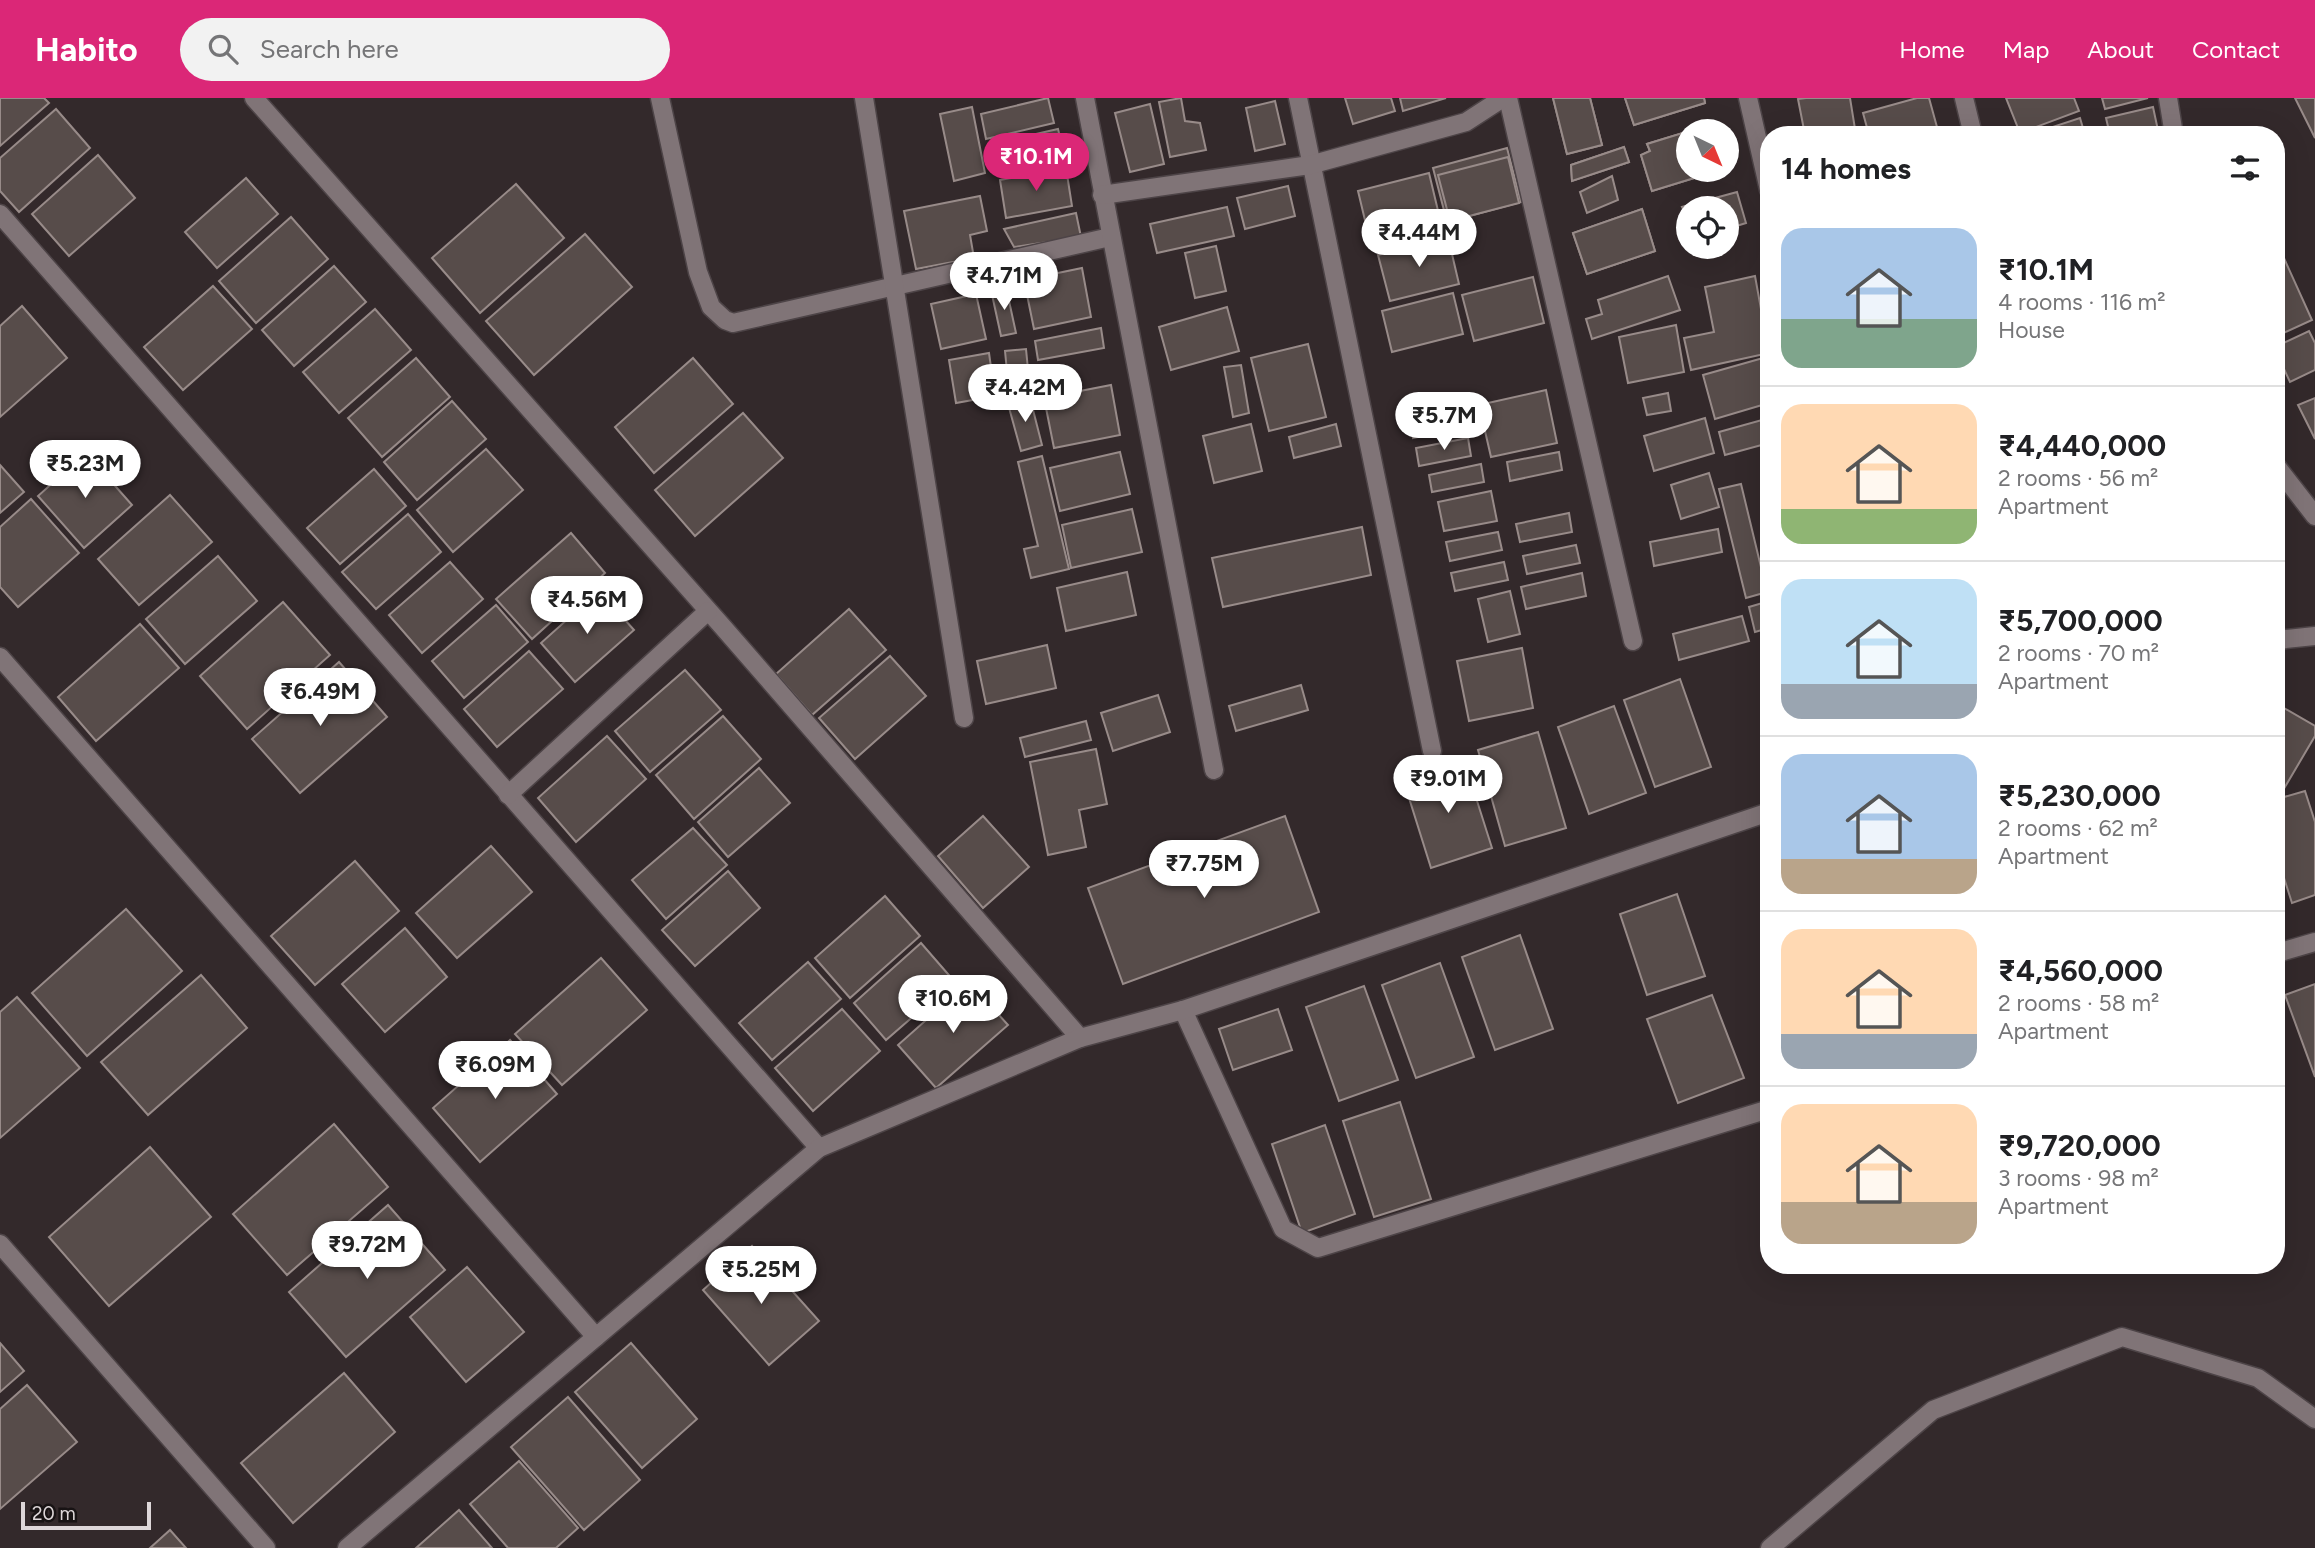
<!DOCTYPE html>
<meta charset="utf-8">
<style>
body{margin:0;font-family:Figtree,sans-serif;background:#f2f2f2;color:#202124;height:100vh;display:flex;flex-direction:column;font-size:26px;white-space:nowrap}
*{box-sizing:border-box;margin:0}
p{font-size:23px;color:#757577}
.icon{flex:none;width:38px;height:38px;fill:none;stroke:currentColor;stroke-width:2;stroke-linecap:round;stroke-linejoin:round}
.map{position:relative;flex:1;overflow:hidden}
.sheet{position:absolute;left:1760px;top:28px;width:525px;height:1148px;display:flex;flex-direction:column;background:#fff;border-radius:28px;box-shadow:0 7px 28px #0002}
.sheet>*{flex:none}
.needle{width:46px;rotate:137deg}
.buttons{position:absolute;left:1676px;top:21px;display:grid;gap:14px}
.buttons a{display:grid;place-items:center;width:63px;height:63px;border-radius:50%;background:#fff;box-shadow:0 7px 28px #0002;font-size:35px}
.scale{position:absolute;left:21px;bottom:18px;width:130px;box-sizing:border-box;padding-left:7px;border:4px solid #ded7d9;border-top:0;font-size:19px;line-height:24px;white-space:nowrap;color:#ded7d9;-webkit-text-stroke:5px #181314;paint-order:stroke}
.price{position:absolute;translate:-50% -60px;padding:0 16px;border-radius:24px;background:#fff;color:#222;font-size:23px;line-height:46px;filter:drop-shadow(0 2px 4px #0008)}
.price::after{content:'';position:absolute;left:50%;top:42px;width:21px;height:16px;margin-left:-10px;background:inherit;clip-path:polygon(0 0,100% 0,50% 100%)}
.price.on{background:#db2777;color:#fff}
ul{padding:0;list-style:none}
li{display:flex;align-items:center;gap:21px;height:175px;padding:0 21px}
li+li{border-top:2px solid #e0e0e0}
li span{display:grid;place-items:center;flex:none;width:196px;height:140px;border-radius:21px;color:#555}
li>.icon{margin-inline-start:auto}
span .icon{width:84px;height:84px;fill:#fffc;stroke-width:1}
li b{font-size:30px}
h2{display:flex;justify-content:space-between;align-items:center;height:84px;padding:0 21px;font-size:30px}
header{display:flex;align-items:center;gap:42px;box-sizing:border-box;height:98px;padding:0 35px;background:#db2777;color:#fff}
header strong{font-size:33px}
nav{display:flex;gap:38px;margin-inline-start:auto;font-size:24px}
.search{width:490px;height:63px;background:#f2f2f2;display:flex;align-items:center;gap:18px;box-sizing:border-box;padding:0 24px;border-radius:38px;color:#757577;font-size:26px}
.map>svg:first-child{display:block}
.building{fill:#574c4a;stroke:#988b89;stroke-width:2}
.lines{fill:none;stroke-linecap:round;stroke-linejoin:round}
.lane-casing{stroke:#4d4447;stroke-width:21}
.street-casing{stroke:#4d4447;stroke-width:21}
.lane{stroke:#807477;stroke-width:18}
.street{stroke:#807477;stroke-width:18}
</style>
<header>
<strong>Habito</strong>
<div class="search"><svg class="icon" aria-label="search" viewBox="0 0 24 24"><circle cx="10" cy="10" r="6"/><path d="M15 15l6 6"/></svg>Search here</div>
<nav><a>Home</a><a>Map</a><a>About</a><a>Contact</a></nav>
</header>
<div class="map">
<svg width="2315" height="1450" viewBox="0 0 2315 1450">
<rect width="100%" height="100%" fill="#33292b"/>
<g class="building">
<polygon points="0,0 44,0 49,5 0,48"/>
<polygon points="1048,0 1054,25 986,41 981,16"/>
<polygon points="1181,0 1185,23 1200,25 1206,52 1170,59 1159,4"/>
<polygon points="1345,0 1391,0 1395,13 1353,26"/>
<polygon points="1400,0 1446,0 1403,13"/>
<polygon points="1553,0 1590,0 1602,47 1567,56"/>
<polygon points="1553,0 1590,0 1602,47 1567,56"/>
<polygon points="1625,0 1704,0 1705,5 1634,27"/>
<polygon points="1625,0 1704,0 1705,5 1634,27"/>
<polygon points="1806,0 1850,0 1856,37 1805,37 1798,1"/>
<polygon points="1917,0 1929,0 1937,29 1910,37 1869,37 1863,15"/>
<polygon points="2006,0 2074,0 2079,13 2020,35"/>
<polygon points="2102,0 2148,0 2105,11"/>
<polygon points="2295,0 2315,0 2315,40"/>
<polygon points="1275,3 1285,46 1255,53 1246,10"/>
<polygon points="1150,6 1164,66 1130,74 1115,15"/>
<polygon points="972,9 985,75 954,83 940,16"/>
<polygon points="2153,9 2159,37 2110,37 2106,20"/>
<polygon points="56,11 90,50 19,114 0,93 0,60"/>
<polygon points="2080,20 2085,37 2028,37"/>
<polygon points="1058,31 1064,56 997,71 991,46"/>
<polygon points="1689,33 1689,72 1717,73 1652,93 1641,57 1650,53 1647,46"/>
<polygon points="1689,33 1689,72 1717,73 1652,93 1641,57 1650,53 1647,46"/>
<polygon points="1624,49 1629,64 1572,83 1571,67"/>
<polygon points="1624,49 1629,64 1572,83 1571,67"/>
<polygon points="1507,50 1521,104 1447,124 1433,70"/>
<polygon points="98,57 135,100 69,158 32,116"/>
<polygon points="1508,59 1519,105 1450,123 1438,77"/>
<polygon points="1066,70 1072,108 1006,120 1000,82"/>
<polygon points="1429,75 1440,121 1369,139 1358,93"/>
<polygon points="1612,78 1618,102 1587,115 1580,94"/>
<polygon points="246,80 278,116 217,170 185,134"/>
<polygon points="516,86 564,140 480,215 432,160"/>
<polygon points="1288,88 1295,118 1245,131 1237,100"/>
<polygon points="1737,94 1746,125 1727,131 1727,110 1689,110 1689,122 1682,109"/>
<polygon points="980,98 987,133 970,137 974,160 916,171 904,113"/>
<polygon points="1227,109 1234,138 1157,155 1150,126"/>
<polygon points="1642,111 1655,153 1587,176 1573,135"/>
<polygon points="1642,111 1655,153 1587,176 1573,135"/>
<polygon points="1076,115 1081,139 1014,149 1004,131"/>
<polygon points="291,119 328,161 256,225 219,183"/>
<polygon points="585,136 632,189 534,277 486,223"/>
<polygon points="1448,139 1459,186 1390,203 1378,157"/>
<polygon points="1216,148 1226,193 1195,200 1185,155"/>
<polygon points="2283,158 2312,222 2277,238 2277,161"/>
<polygon points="334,168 366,204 294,268 262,232"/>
<polygon points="1082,170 1091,219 1034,231 1024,182"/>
<polygon points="1668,178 1680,212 1592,241 1586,221 1602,216 1598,202"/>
<polygon points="1755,178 1769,255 1691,272 1684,240 1714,234 1705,189"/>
<polygon points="1533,179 1544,225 1474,243 1462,197"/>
<polygon points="213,188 252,231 183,292 144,249"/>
<polygon points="1006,189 1016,235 1001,238 991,192"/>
<polygon points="1453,195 1463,236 1392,254 1382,213"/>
<polygon points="976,196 986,241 941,251 931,206"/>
<polygon points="22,208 67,260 0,319 0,228"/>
<polygon points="1227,209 1239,253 1171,272 1159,229"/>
<polygon points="375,211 411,252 339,315 303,274"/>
<polygon points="1676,227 1684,274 1628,285 1619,239"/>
<polygon points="1101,230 1104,250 1038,262 1035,243"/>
<polygon points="2309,233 2315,245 2315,272 2290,284 2277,256 2277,248"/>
<polygon points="1308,246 1326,319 1269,333 1251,260"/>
<polygon points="1026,251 1030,292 1009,294 1005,253"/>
<polygon points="989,255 995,298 956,305 949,262"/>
<polygon points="416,260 450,299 382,359 348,320"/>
<polygon points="693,260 733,306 654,375 615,329"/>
<polygon points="1763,260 1769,281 1769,305 1715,321 1703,277"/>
<polygon points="1241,267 1249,315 1233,319 1224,269"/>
<polygon points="1111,287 1120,337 1054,350 1044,300"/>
<polygon points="1546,292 1557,345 1491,359 1479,307"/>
<polygon points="1668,295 1671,313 1647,317 1643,300"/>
<polygon points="1030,300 1042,347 1021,353 1008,306"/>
<polygon points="2315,300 2315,341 2298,307"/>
<polygon points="452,303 486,341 417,402 384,364"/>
<polygon points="1462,311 1466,329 1413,340 1410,321"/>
<polygon points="743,315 783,360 695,438 655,392"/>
<polygon points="1705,320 1714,355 1654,373 1644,338"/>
<polygon points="1769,320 1769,345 1725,357 1719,334"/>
<polygon points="1251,326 1262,373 1214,385 1203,338"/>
<polygon points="1336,326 1341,348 1294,360 1289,339"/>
<polygon points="1468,340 1471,358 1419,368 1416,350"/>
<polygon points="486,351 523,392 453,454 417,412"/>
<polygon points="1120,354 1130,396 1060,413 1050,370"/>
<polygon points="1559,354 1562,372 1510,383 1507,364"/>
<polygon points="86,355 132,407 84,450 38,398"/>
<polygon points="1042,358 1069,471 1031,480 1024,451 1038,448 1018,364"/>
<polygon points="1481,366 1484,384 1432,394 1429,377"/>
<polygon points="0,367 24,394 0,415"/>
<polygon points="374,371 406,408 340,466 307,430"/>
<polygon points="1709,375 1719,409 1681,421 1671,387"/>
<polygon points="1741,386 1767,494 1746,500 1719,391"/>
<polygon points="1491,393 1497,423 1444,433 1438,404"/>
<polygon points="170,397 212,444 139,507 98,461"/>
<polygon points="31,401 79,455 18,509 0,489 0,429"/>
<polygon points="1132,411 1142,454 1071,470 1062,427"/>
<polygon points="1569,415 1572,434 1520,444 1516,426"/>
<polygon points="408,416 441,454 376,511 342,474"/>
<polygon points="1362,429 1371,477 1223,509 1212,460"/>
<polygon points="1718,431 1722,454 1654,468 1650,444"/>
<polygon points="1498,434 1502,452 1450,463 1446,444"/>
<polygon points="571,435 605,475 532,541 496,501"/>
<polygon points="1576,447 1580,465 1527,476 1523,458"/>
<polygon points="218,458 257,503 185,566 146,521"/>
<polygon points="450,464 483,501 422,555 389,517"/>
<polygon points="1504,464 1508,482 1455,493 1451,475"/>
<polygon points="1127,474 1136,517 1066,533 1057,490"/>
<polygon points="1582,475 1586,498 1526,511 1521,489"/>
<polygon points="599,493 634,532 575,584 541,545"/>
<polygon points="1510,493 1520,536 1488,544 1478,501"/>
<polygon points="1769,503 1769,530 1755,534 1749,509"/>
<polygon points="283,504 330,557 247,631 200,578"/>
<polygon points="496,507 528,544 464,600 432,563"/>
<polygon points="849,511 886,552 812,617 776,576"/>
<polygon points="1742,518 1749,543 1679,562 1673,536"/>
<polygon points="140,526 179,570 96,643 58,599"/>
<polygon points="1047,547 1056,590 986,606 977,563"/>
<polygon points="1522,550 1533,610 1469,623 1457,563"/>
<polygon points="529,553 563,591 497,649 464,611"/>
<polygon points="890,558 926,598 855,661 819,620"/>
<polygon points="339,564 387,619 300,695 252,641"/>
<polygon points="685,572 721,612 650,674 615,633"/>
<polygon points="1680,581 1711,669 1655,689 1624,602"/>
<polygon points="1301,587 1308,612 1236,633 1229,608"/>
<polygon points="1158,597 1170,634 1113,653 1101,615"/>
<polygon points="2277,606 2315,628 2315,638 2282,694 2277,693"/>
<polygon points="1614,608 1646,695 1589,716 1558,629"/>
<polygon points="723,618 761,661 694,721 656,677"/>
<polygon points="1086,623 1091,642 1025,659 1020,640"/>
<polygon points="1538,634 1566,730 1505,748 1478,652"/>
<polygon points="607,638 646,681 576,744 538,700"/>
<polygon points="1096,651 1107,706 1079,712 1086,749 1048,757 1030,664"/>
<polygon points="1465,665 1492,750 1431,770 1404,684"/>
<polygon points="759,670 790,705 728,759 698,724"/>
<polygon points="2305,693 2315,724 2315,797 2292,805 2277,758 2277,701"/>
<polygon points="983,718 1029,769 983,810 938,758"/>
<polygon points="1285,718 1319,814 1123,886 1088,790"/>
<polygon points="693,730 727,767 666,821 632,782"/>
<polygon points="491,748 532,794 457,860 416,815"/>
<polygon points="355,763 399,813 315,887 271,838"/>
<polygon points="728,773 760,810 695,868 662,832"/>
<polygon points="1677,796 1705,878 1647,897 1620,816"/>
<polygon points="885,798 920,838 850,900 815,860"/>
<polygon points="126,811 182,873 87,958 32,895"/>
<polygon points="405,830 447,879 385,934 342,886"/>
<polygon points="1520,837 1553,931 1495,952 1462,859"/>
<polygon points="921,845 954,883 886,942 854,905"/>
<polygon points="601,860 647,912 562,987 515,936"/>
<polygon points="808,864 841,901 772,962 739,925"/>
<polygon points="1440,865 1474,959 1416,980 1382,887"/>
<polygon points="201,877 247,930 148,1017 101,964"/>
<polygon points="969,884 1008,927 936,990 898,947"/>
<polygon points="2315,886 2315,979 2285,897"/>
<polygon points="1364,888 1398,982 1339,1003 1306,909"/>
<polygon points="1712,897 1744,980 1678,1005 1647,921"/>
<polygon points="17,899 80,970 0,1040 0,914"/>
<polygon points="842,911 880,953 813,1013 775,970"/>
<polygon points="1278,911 1292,952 1233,972 1219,931"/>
<polygon points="510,942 557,996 480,1064 433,1010"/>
<polygon points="1400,1004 1431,1101 1374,1119 1343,1023"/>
<polygon points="334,1026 388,1089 287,1177 233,1116"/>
<polygon points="1325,1027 1355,1116 1302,1135 1272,1046"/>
<polygon points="150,1049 211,1119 109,1208 49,1139"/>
<polygon points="388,1107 445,1172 346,1259 289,1194"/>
<polygon points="752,1148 819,1223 769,1267 703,1192"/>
<polygon points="467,1169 524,1234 466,1284 410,1219"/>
<polygon points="0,1245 24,1273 0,1294"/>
<polygon points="631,1245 697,1321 642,1370 575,1294"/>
<polygon points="344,1275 395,1334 293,1425 241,1365"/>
<polygon points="27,1287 77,1344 0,1411 0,1311"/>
<polygon points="568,1299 640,1382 584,1432 511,1349"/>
<polygon points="519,1363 578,1430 556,1450 508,1450 470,1406"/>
<polygon points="459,1412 492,1450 416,1450"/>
<polygon points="170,1432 186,1450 150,1450"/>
</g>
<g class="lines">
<g class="lane-casing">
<g id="lane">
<polyline points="254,0 722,528 1080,940"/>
<polyline points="0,116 819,1050"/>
<polyline points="2277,542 2315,538"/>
<polyline points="0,559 596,1239"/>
<polyline points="508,697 708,513"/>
<polyline points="2277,855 2315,844"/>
<polyline points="1183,912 1283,1131 1318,1150 1769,1011"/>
<polyline points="0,1146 266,1450"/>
<polyline points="347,1450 819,1050 1080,940 1183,912 1769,714"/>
<polyline points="1770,1450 1933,1312 2122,1239 2258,1280 2315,1321"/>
</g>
</g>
<g class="street-casing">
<g id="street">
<polyline points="660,0 698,174 711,209 725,222 733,225 1110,139"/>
<polyline points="864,0 964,620"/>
<polyline points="1085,0 1214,672"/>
<polyline points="1298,0 1432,653"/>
<polyline points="1508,0 1633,543"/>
<polyline points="1748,0 1769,92"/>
<polyline points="1964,0 1973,37"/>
<polyline points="2168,0 2174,37"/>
<polyline points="1102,97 1310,67 1466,24 1503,0"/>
<polyline points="2277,369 2315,418"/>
</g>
</g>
<use href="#lane" class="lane"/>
<use href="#street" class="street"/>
</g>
</svg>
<div class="buttons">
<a><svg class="needle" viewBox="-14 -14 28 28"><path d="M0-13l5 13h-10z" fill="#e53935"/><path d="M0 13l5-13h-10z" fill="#757577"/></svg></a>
<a><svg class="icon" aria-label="locate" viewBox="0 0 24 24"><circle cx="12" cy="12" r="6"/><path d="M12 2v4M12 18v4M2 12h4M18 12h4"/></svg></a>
</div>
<div class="scale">20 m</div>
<b class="price on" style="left:1036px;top:95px">₹10.1M</b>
<b class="price" style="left:1419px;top:171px">₹4.44M</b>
<b class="price" style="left:1004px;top:214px">₹4.71M</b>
<b class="price" style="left:1025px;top:326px">₹4.42M</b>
<b class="price" style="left:1444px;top:354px">₹5.7M</b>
<b class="price" style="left:85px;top:402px">₹5.23M</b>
<b class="price" style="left:587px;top:538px">₹4.56M</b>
<b class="price" style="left:320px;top:630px">₹6.49M</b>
<b class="price" style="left:1448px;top:717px">₹9.01M</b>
<b class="price" style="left:1204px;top:802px">₹7.75M</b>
<b class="price" style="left:953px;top:937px">₹10.6M</b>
<b class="price" style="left:495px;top:1003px">₹6.09M</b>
<b class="price" style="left:367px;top:1183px">₹9.72M</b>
<b class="price" style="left:761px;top:1208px">₹5.25M</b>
<section class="sheet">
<h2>14 homes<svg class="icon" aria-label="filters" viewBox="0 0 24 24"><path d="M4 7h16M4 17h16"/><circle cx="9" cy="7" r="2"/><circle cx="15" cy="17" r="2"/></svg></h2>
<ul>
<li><span style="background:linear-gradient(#a9c7e8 65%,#7fa58c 0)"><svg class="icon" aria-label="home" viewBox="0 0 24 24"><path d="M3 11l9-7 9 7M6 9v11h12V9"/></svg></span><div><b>₹10.1M</b><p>4 rooms · 116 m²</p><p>House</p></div></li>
<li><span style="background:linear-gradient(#ffd9b3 75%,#8fb573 0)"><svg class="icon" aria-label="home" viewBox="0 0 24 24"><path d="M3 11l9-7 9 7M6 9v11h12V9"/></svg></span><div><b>₹4,440,000</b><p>2 rooms · 56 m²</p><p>Apartment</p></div></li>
<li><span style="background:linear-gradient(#bfe0f5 75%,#9aa5b1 0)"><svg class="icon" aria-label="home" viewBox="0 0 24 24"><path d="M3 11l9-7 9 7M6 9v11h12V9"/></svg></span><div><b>₹5,700,000</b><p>2 rooms · 70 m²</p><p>Apartment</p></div></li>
<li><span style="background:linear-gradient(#a9c7e8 75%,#b9a48a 0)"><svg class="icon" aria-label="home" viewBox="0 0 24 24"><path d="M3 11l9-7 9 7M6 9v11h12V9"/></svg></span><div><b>₹5,230,000</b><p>2 rooms · 62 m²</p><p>Apartment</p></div></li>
<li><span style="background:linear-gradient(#ffd9b3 75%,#9aa5b1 0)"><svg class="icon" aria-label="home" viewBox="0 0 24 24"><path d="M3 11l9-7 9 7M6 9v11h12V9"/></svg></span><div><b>₹4,560,000</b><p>2 rooms · 58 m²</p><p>Apartment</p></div></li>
<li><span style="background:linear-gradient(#ffd9b3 70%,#b9a48a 0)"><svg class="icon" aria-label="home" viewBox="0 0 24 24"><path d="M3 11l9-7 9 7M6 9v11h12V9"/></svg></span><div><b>₹9,720,000</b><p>3 rooms · 98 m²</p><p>Apartment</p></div></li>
</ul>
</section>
</div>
